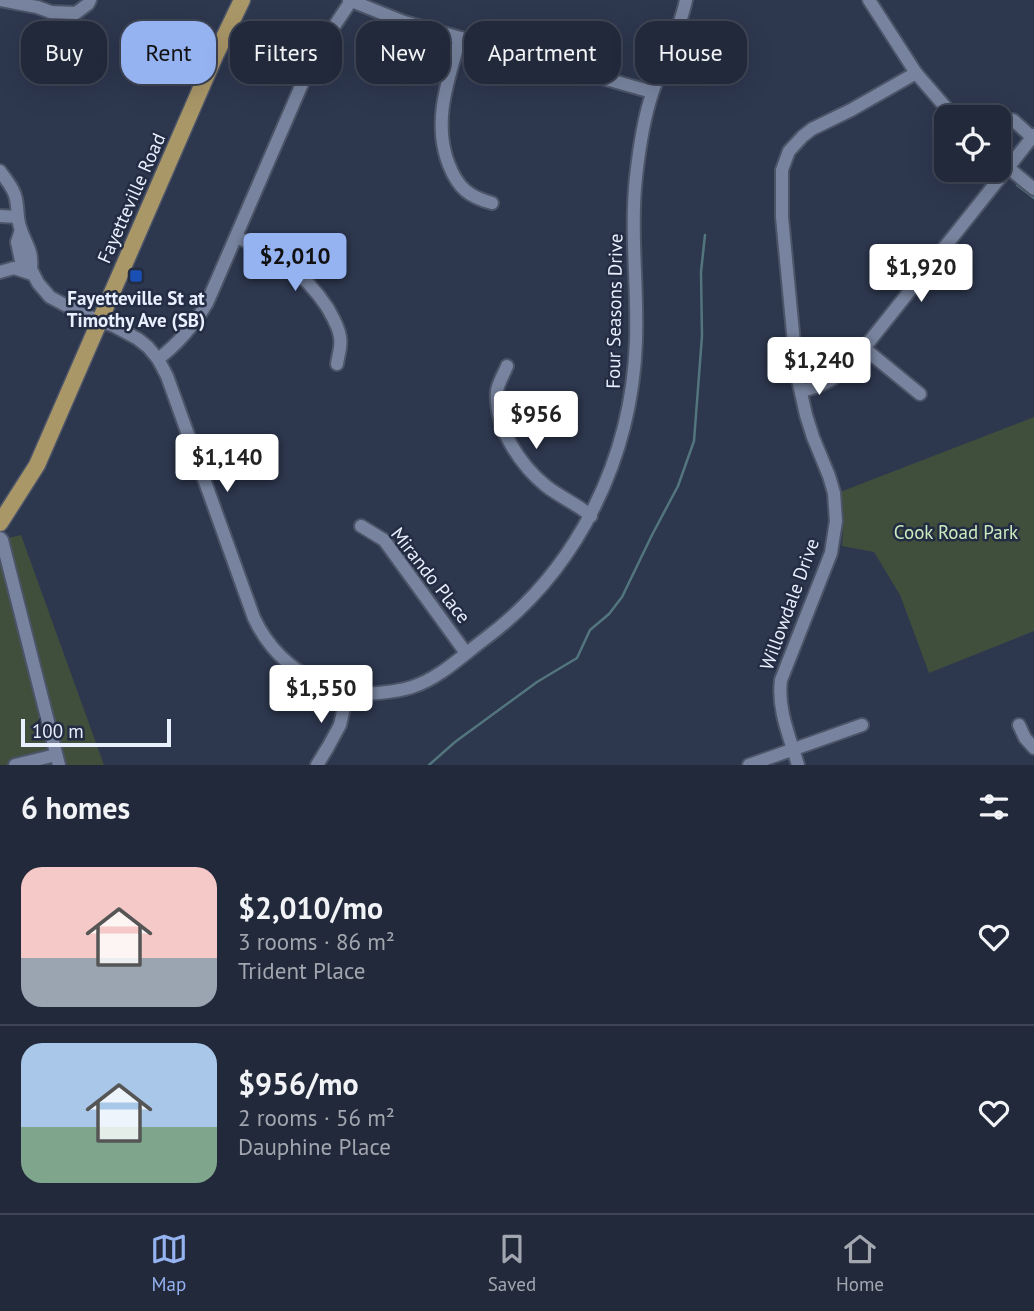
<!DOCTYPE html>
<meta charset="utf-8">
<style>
body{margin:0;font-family:"PT Sans",sans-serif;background:#2e3545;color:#f1f3f6;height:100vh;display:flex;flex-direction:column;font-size:26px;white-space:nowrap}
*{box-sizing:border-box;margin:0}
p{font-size:23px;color:#a2a6af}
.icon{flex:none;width:38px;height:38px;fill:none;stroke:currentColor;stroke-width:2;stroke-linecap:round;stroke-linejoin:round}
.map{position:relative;height:765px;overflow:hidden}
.details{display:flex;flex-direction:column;background:#22293a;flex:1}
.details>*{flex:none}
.top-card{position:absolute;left:21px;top:21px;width:992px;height:63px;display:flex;gap:14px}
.fabs{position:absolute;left:934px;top:105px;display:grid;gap:14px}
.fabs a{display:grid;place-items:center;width:77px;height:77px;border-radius:14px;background:#22293a;box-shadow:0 7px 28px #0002,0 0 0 2px #3f4554;font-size:35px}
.scale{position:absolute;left:21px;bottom:18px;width:150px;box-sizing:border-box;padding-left:7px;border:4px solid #e8effe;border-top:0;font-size:19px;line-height:24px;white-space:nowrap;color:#e8effe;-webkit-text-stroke:5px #232c43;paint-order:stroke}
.price{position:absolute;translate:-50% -60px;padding:0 16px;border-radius:7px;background:#fff;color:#222;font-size:23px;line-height:46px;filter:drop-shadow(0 2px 4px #0008)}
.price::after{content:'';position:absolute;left:50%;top:42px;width:21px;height:16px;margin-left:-10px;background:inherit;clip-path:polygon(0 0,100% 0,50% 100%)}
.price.selected{background:#95b2f1;color:#111}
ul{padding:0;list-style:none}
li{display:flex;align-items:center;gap:21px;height:175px;padding:0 21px}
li+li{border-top:2px solid #3f4554}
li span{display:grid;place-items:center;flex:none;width:196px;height:140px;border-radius:21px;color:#555}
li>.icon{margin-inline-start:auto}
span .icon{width:84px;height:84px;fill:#fffc;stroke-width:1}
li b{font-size:30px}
h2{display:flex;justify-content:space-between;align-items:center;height:84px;padding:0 21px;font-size:30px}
.tag{padding:0 24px;border-radius:21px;background:#22293a;box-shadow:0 7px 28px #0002,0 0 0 2px #3f4554;font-size:24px;line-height:63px}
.tag.selected{background:#95b2f1;color:#111}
.tabs{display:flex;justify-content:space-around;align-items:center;height:98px;border-top:2px solid #3f4554;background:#22293a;font-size:19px;color:#a2a6af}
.tabs a{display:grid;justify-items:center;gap:4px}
.tabs .selected{color:#95b2f1}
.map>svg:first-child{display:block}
.green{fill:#404e3c}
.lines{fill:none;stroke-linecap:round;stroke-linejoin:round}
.stream{stroke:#53767e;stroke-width:2.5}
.minor-casing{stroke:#4c5468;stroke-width:16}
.major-casing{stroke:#4c5468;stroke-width:19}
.minor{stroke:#78849f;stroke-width:12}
.major{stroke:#aa9768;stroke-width:16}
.transit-dot{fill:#1a4fb4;stroke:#232c43;stroke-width:2.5}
.labels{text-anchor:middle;stroke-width:5;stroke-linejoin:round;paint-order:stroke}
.street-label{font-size:19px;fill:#e8effe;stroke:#232c43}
.poi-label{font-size:19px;font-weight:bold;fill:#e8effe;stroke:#232c43}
.park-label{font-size:19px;fill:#c9ebbd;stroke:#232c43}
</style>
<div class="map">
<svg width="1034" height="765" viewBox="0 0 1034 765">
<rect width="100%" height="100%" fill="#2d374e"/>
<g class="green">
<path d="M1034 417V631L929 673 900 595 874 552 842 546C843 528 845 509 840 492Z"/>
<polygon points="21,535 104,765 0,765 0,550 8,538"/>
</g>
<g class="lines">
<g class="stream">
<polyline points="1017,185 1034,198"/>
<polyline points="429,765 455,742 537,682 577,658 590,630 609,614 622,597 652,535 678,486 694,441 702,336 701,272 705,235"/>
</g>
<g class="minor-casing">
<g id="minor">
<polyline points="0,0 37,7 51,12 76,13 88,4 90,0"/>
<polyline points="349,0 404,22 652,92"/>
<polyline points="869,0 916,73 954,117"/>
<path d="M460 38C448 80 432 122 449 165 458 188 469 197 492 203"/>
<polyline points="1013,120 1034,139"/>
<polyline points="999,160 1034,189"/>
<path d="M0 171C6 180 14 188 16 199 18 209 17 218 20 227 25 244 33 249 31 269"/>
<polyline points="0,216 17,217"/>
<path d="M21 230 17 242 21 261 31 269 38 283 50 297 80 313 114 326 138 339 148 347 158 359 167 376 254 618C268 648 290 669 319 683 328 688 339 693 349 694 354 695 360 694 365 694 380 693 397 692 412 687 440 678 463 655 486 638 579 568 632 457 636 341 638 287 630 232 636 177 639 150 643 120 652 94 662 62 679 34 686 0"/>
<path d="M236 237C276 254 303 271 327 307 332 316 339 327 340 337 342 345 338 356 337 364"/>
<polyline points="0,272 14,268 32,274"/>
<polyline points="865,349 920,394"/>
<path d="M158 359C178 344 194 325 207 303L305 77 329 34 351 1"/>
<path d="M507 366C504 374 498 383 497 391 494 426 520 465 546 486 560 497 577 504 591 516"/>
<path d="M801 391C820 387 834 380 849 367L1034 135"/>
<polyline points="361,526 384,540 466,653"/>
<polyline points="0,538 2,540 59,765"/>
<polyline points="1019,725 1025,738 1034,748"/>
<polyline points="15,765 56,755"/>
<polyline points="317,765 328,747 340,725 347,694"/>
<polyline points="749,765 862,725"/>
<path d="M798 765C790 738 777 709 781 680L831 553 836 521 834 493 829 476 813 437 806 415 797 375 782 217V170L789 151 803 136 812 129 851 110 916 73"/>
</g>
</g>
<g class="major-casing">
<polyline id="major" points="0,523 37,465 215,56 242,0"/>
</g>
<use href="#minor" class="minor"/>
<use href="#major" class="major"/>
</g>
<rect class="transit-dot" x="129" y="269" width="14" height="14" rx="3.5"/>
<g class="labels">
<g class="street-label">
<text transform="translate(131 198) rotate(-66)" y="7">Fayetteville Road</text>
<text transform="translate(614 311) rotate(-89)" y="7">Four Seasons Drive</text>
<text transform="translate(431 575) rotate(52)" y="7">Mirando Place</text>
<text transform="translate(789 604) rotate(-70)" y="7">Willowdale Drive</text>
</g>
<g class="poi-label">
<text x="136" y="305">Fayetteville St at<tspan x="136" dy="22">Timothy Ave (SB)</tspan></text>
</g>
<g class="park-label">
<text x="956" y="539">Cook Road Park</text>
</g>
</g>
</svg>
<div class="fabs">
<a><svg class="icon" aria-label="locate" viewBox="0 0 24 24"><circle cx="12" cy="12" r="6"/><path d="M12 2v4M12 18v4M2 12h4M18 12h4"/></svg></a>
</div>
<div class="scale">100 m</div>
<b class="price selected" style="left:295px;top:293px">$2,010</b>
<b class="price" style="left:921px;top:304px">$1,920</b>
<b class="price" style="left:819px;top:397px">$1,240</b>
<b class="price" style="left:536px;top:451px">$956</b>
<b class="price" style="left:227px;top:494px">$1,140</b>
<b class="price" style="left:321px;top:725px">$1,550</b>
<div class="top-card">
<a class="tag">Buy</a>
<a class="tag selected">Rent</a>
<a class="tag">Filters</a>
<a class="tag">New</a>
<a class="tag">Apartment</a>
<a class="tag">House</a>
</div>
</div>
<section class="details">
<h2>6 homes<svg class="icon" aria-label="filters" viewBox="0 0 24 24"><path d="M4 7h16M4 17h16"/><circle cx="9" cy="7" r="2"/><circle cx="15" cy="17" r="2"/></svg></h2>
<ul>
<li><span style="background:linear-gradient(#f6c9c9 65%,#9aa5b1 0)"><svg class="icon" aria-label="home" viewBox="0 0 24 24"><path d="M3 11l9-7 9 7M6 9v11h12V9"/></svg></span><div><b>$2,010/mo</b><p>3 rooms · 86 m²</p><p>Trident Place</p></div><svg class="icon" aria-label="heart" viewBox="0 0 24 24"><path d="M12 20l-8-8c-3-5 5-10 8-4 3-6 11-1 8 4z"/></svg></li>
<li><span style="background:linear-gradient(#a9c7e8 60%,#7fa58c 0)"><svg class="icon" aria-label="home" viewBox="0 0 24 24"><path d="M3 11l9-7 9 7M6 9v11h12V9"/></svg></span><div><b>$956/mo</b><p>2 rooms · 56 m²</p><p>Dauphine Place</p></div><svg class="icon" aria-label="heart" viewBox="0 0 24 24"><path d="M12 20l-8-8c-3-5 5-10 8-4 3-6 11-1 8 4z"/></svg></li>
</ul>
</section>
<nav class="tabs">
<a class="selected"><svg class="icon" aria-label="map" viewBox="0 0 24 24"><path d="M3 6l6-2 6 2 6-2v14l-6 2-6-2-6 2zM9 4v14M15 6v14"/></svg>Map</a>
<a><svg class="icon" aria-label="saved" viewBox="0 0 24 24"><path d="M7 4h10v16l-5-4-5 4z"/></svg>Saved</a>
<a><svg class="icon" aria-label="home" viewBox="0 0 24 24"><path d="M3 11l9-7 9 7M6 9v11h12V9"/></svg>Home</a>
</nav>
